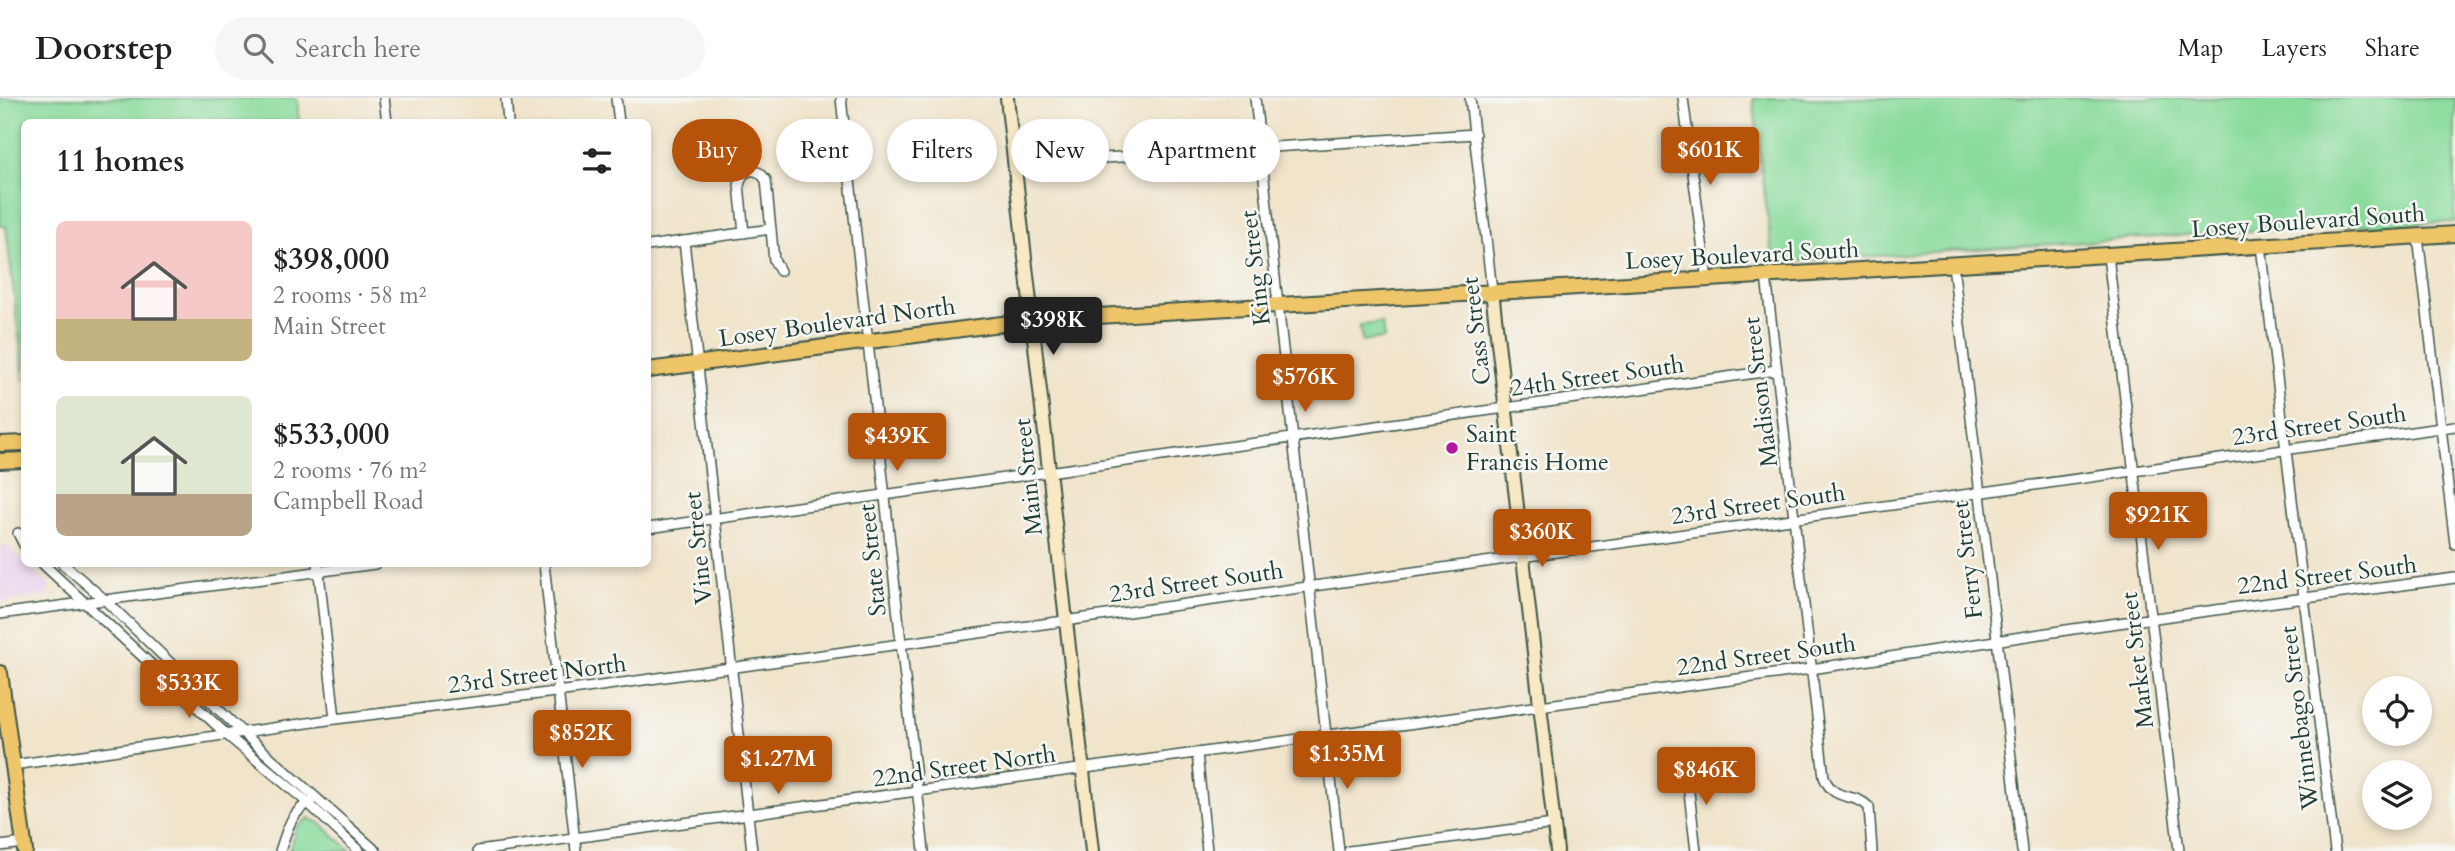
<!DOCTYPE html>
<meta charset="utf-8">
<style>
body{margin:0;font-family:Cardo,serif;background:#f6f6f6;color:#222;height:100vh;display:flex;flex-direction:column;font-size:26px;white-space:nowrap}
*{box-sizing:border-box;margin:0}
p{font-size:23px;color:#767676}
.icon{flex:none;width:38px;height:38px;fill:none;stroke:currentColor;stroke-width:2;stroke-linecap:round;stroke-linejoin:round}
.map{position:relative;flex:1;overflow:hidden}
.side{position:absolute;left:21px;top:21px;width:630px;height:448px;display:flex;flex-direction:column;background:#fff;border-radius:10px;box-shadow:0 4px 10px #0003}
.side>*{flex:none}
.top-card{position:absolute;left:672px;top:21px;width:665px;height:63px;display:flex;gap:14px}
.fabs{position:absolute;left:2362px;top:578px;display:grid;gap:14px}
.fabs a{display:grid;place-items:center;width:70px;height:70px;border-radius:50%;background:#fff;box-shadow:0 4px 10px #0003;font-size:35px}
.price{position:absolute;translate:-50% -60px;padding:0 16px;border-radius:7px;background:#b45309;color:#fff;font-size:23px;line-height:46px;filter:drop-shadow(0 2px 4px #0008)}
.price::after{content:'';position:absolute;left:50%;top:42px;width:21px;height:16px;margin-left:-10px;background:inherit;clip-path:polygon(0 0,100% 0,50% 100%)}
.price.on{background:#222;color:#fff}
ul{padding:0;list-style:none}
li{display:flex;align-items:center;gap:21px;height:175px;padding:0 35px}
li span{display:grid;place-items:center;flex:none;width:196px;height:140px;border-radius:10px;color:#555}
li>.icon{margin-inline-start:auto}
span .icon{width:84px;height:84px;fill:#fffc;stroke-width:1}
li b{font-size:30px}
h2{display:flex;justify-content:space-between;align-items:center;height:84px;padding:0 35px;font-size:30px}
.chip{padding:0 24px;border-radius:32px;background:#fff;box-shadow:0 4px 10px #0003;font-size:24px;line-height:63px}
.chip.on{background:#b45309;color:#fff}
header{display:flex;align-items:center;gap:42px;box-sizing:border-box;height:98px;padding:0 35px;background:#fff;border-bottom:2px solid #e0e0e0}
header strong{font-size:33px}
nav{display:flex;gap:38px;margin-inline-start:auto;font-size:24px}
.search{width:490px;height:63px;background:#f6f6f6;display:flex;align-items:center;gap:18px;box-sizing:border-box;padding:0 24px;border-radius:38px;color:#767676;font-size:26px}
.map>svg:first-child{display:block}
.built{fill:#e9d1ed}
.green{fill:#8adb9c;stroke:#548c68;stroke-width:2}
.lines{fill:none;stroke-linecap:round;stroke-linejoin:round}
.street-casing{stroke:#3e564a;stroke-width:12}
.secondary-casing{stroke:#3e564a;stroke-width:16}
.primary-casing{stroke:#3e564a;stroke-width:18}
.street{stroke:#fff;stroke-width:9}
.secondary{stroke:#f8e8c3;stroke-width:12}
.primary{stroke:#eec569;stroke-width:14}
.poi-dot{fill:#b5179e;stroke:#f6f6f2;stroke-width:2.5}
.labels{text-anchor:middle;stroke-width:5;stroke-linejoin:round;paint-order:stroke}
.street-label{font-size:24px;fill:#1f3d34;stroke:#f6f6f2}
.poi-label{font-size:24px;fill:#1f3d34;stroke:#f6f6f2;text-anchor:start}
</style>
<header>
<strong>Doorstep</strong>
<div class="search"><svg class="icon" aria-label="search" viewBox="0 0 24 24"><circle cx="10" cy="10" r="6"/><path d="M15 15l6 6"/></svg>Search here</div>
<nav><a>Map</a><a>Layers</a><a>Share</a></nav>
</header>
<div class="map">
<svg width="2455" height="753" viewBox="0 0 2455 753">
<rect width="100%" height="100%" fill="#f6f6f2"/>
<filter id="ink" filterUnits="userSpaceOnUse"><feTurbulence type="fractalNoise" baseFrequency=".0143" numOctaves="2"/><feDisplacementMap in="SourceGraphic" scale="14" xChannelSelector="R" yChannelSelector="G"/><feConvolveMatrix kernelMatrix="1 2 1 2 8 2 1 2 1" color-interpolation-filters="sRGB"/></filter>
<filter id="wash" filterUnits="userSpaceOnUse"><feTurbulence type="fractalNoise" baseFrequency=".00686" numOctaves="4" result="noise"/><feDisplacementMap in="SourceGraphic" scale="28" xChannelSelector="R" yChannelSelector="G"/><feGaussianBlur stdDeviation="1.57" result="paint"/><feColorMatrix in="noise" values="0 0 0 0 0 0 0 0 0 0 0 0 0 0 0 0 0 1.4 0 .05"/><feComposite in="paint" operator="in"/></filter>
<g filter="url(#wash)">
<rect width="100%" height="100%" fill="#f0e4ca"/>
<polygon class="built" points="0,448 7,448 50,488 47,498 1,504"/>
<g class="green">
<polygon points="0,0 297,0 299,24 24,24 24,283 6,128 0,128"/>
<polygon points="1753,0 2455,0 2455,124 2262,132 1773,165"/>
<polygon points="1382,225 1384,241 1362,243 1360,227"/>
<polygon points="309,720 320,725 351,753 289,753 296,730"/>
</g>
</g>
<g filter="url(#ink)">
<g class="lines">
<g class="street-casing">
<g id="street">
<polyline points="384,0 387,24"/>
<polyline points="506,0 508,24"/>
<polyline points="616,0 619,24"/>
<polyline points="841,0 924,753"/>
<polyline points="1255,0 1339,753"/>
<polyline points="1470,0 1492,193"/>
<polyline points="1683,0 1707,182"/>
<polyline points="1016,69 1089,61 1475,36"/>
<polyline points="744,135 739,87 743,76 752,72 760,75 766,82 774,162 780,173"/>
<polyline points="2418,139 2455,446"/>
<polyline points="684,143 752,753"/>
<polyline points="648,148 771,131"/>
<polyline points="2261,148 2335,753"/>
<polyline points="2108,158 2179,753"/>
<polyline points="1953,167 2022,753"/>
<path d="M1766 178 1824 679C1834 705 1853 693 1869 709L1872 753"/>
<polyline points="648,430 1777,272"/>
<polyline points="18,435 24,447"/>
<polyline points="43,466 227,637 308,705 359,753"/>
<polyline points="63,466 104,501 243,635 376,753"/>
<polyline points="318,466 335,621"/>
<polyline points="544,466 576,753"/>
<polyline points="0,516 375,466"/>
<polyline points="1197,655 1207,753"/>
<polyline points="13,667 335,621 572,592 2455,328"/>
<polyline points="1686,669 1696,753"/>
<polyline points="0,748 24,745"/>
<path d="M280 753C287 733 290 714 311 704"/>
<polyline points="478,753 1811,571 2073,531 2455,480"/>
<polyline points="1349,753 1554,726"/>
</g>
</g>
<g class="secondary-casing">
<g id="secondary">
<polyline points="1007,0 1092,753"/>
<polyline points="1492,193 1557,753"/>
</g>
</g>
<g class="primary-casing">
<g id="primary">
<polyline points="648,272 1032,222 2455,136"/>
<polyline points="0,346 24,345"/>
<polyline points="0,363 24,362"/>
<polyline points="0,575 25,753"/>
</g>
</g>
<use href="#street" class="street"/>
<use href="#secondary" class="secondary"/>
<use href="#primary" class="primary"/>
</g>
</g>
<circle class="poi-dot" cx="1452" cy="350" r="7"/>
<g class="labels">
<g class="street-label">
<text transform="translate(2308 123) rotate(-4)" y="8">Losey Boulevard South</text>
<text transform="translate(1742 157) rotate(-3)" y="8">Losey Boulevard South</text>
<text transform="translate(1255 170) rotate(-97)" y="8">King Street</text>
<text transform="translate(837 224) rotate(-8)" y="8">Losey Boulevard North</text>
<text transform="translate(1476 233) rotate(-97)" y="8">Cass Street</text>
<text transform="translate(1597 278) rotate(-8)" y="8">24th Street South</text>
<text transform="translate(1760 294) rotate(-97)" y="8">Madison Street</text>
<text transform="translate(2319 327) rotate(-8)" y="8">23rd Street South</text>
<text transform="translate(1028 379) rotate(-96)" y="8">Main Street</text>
<text transform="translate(1758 406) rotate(-8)" y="8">23rd Street South</text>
<text transform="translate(698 450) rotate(-96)" y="8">Vine Street</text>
<text transform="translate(872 462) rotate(-96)" y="8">State Street</text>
<text transform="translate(1967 462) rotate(-97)" y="8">Ferry Street</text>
<text transform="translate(2327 477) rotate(-7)" y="8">22nd Street South</text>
<text transform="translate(1196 484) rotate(-8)" y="8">23rd Street South</text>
<text transform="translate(1766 557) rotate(-8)" y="8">22nd Street South</text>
<text transform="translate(2137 562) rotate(-97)" y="8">Market Street</text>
<text transform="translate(537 576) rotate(-7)" y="8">23rd Street North</text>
<text transform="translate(2299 620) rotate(-97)" y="8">Winnebago Street</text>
<text transform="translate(964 668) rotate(-8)" y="8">22nd Street North</text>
</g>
<g class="poi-label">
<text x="1466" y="344">Saint<tspan x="1466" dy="28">Francis Home</tspan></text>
</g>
</g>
</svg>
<div class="fabs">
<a><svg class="icon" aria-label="locate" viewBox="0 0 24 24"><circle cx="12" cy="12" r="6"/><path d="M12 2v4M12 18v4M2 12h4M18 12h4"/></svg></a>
<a><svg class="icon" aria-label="layers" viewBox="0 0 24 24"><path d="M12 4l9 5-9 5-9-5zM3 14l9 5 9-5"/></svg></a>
</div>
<b class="price" style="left:1710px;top:89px">$601K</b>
<b class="price on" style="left:1053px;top:259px">$398K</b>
<b class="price" style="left:1305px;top:316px">$576K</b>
<b class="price" style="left:897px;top:375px">$439K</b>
<b class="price" style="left:2158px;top:454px">$921K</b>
<b class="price" style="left:1542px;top:471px">$360K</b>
<b class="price" style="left:189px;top:622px">$533K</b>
<b class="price" style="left:582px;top:672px">$852K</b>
<b class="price" style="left:1347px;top:693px">$1.35M</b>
<b class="price" style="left:778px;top:698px">$1.27M</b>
<b class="price" style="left:1706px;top:709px">$846K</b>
<div class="top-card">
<a class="chip on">Buy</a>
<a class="chip">Rent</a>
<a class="chip">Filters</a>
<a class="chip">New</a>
<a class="chip">Apartment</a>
</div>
<section class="side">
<h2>11 homes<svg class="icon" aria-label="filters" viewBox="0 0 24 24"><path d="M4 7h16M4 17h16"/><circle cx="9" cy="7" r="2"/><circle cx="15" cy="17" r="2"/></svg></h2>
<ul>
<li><span style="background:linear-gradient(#f6c9c9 70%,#c2b280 0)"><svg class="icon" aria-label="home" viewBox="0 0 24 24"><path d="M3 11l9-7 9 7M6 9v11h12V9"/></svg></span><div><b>$398,000</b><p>2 rooms · 58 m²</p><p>Main Street</p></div></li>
<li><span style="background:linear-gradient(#dfe7d0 70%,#b9a48a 0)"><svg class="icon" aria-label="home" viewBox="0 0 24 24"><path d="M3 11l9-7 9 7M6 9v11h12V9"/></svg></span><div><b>$533,000</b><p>2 rooms · 76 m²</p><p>Campbell Road</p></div></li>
</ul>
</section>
</div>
